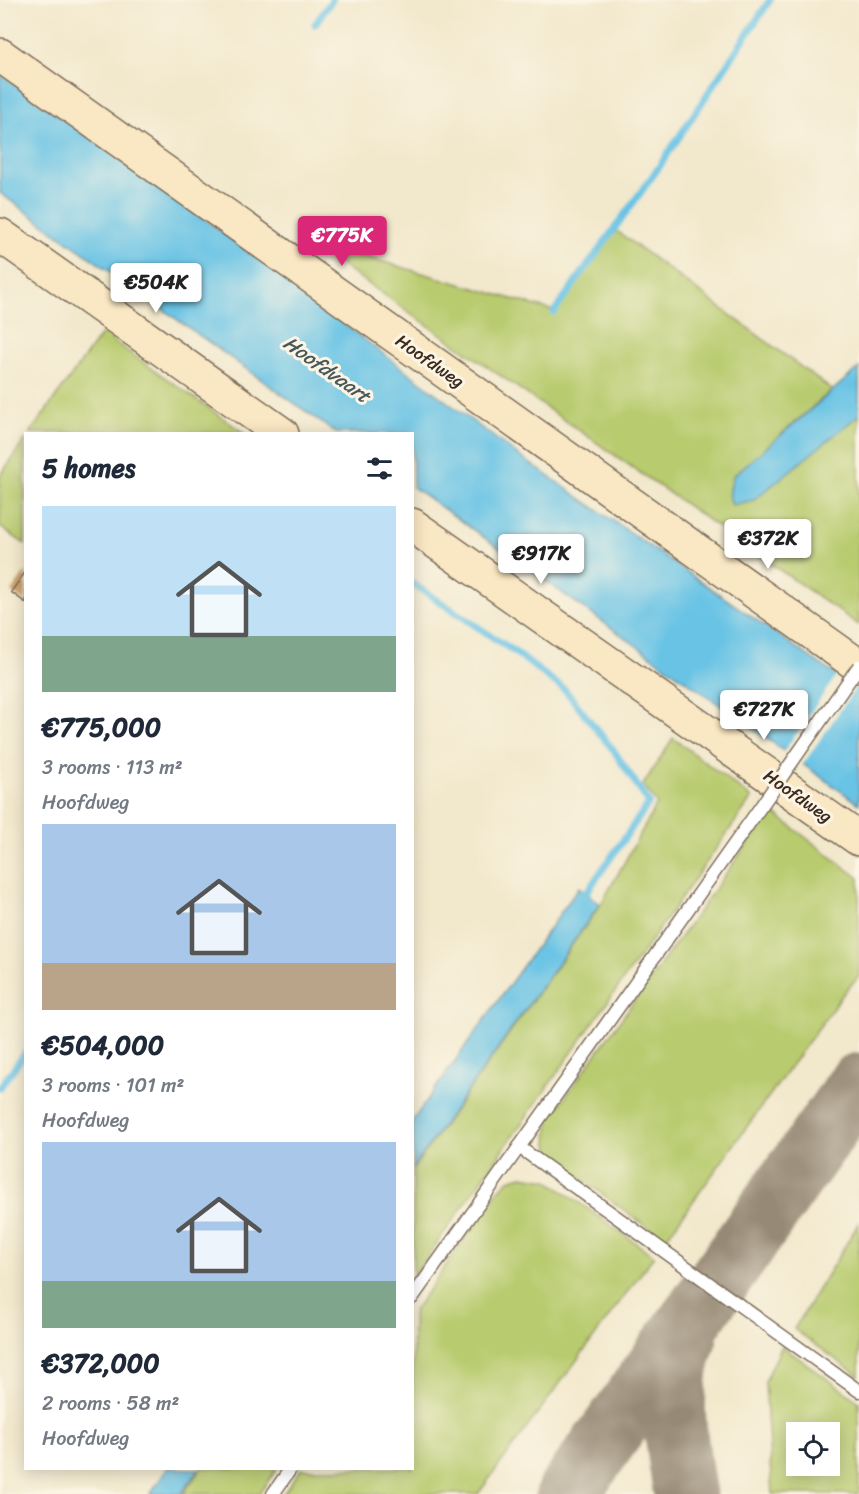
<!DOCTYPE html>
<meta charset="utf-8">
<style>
body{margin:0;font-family:Sriracha,sans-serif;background:#f2f2f3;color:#1f2937;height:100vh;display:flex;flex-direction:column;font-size:22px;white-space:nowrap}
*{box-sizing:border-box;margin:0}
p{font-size:20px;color:#747a83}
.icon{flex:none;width:33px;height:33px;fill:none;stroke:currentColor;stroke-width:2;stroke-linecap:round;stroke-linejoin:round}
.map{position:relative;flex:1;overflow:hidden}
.sheet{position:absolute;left:24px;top:432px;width:390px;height:1038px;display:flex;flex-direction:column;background:#fff;border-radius:0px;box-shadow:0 3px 15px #0003}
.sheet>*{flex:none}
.controls{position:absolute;left:786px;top:1422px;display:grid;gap:12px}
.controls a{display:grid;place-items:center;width:54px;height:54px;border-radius:0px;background:#fff;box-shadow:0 3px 15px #0003;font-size:30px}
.price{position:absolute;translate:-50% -51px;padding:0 14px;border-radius:6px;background:#fff;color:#222;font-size:20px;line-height:39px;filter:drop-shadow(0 2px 3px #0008)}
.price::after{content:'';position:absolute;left:50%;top:36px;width:18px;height:14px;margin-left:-9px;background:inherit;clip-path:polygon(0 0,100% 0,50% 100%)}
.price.on{background:#db2777;color:#fff}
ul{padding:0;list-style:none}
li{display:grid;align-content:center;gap:12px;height:318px;padding:0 18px}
li span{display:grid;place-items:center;height:186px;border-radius:0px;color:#555}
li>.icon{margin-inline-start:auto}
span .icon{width:108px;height:108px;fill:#fffc;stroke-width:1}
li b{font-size:26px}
h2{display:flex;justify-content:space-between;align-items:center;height:72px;padding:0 18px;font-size:26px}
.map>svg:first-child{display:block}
.green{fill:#b8cb6e;stroke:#7a7a46;stroke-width:1.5;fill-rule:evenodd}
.water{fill:#67c3e5;stroke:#517682;stroke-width:1.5}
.pier{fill:#f2e8cc}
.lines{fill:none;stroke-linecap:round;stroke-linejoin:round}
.stream{stroke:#67c3e5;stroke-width:7}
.taxiway{stroke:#968975;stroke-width:63}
.building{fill:#caa06c}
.lane-casing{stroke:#7b6c5b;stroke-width:15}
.secondary-casing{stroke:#7b6c5b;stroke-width:36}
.lane{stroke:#fff;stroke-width:12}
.secondary{stroke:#fae7c3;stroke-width:33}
.lane-bridge-casing{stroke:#7b6c5b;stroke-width:15;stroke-linecap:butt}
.lane-bridge{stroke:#fff;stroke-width:12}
.labels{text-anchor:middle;stroke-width:6;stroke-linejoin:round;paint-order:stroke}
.street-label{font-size:18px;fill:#3b2a1e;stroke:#fcf5e5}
.water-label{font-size:20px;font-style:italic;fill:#48585a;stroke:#fcf5e5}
</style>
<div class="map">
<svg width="859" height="1494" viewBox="0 0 859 1494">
<rect width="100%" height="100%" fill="#fcf5e5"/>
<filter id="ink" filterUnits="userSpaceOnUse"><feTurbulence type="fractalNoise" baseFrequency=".0167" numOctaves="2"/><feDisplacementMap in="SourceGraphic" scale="12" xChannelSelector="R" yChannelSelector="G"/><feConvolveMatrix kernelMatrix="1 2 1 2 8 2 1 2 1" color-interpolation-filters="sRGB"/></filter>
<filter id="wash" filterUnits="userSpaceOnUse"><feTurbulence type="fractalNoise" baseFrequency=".008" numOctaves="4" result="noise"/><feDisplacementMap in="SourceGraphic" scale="24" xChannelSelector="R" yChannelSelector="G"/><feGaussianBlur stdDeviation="1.35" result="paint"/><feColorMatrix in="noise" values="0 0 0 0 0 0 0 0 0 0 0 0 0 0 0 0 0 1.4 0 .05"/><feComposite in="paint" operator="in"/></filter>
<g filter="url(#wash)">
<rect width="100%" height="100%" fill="#f2e8cc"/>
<g class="green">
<polygon points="614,229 832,390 734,476 836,432 859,415 859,625 304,239 554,311"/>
<polygon points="102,333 244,433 30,433"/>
<polygon points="25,440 25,544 0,527 0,476"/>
<polygon points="673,738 752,798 413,1277 413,1169 601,904 657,804 643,785"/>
<path d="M771 811 859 878V977L846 990 665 1240 558 1162C545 1147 546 1137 550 1118Z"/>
<polygon points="522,1176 547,1180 654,1256 478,1494 283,1494 301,1469 412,1468 413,1312 499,1190 509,1180"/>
<polygon points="859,1223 859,1376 794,1329"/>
<path d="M782 1346 859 1402V1494H772L765 1382ZM796 1432H830V1466H796Z"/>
<polygon points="201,1469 201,1468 277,1469 259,1494 183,1494"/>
</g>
<g class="water">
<polygon points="0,74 206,220 515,453 859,691 859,804 413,487 412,434 336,433 0,193"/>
<path d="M859 368V415L754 500 732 505C727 496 731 486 733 476Z"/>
<polygon points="579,887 600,904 413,1168 413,1120"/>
<polygon points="167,1469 167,1468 199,1469 181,1494 150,1494"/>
</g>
<polygon class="pier" points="839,672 857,686 801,767 782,754"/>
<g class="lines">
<g class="stream">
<polyline points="315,24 332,0"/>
<polyline points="554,312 659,167 770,0"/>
<polyline points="412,583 512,650 565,690 614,751 649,803 582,899"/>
<polyline points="0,1087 26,1052"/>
</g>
<g class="taxiway">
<polyline points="567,1494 859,1084"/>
<path d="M685 1494C676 1440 666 1389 686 1336"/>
</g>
</g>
<g id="blocks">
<polygon class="building" points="26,571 26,603 11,592"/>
</g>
</g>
<g filter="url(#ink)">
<use href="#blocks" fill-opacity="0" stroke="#7b6c5b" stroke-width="1.5"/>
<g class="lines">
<g class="lane-casing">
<g id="lane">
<polyline points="519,1147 859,1391"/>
<polyline points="412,1298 762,805"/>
<polyline points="273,1494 291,1468"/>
</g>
</g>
<g class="secondary-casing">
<g id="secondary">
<polyline points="0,55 859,666"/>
<polyline points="0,235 282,434"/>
<polyline points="412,525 859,839"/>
</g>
</g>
<use href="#lane" class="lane"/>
<use href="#secondary" class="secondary"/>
<g class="lane-bridge-casing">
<polyline id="lane-bridge" points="762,805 859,666"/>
</g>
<use href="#lane-bridge" class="lane-bridge"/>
</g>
</g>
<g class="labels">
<g class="street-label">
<text transform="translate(430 361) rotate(35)" y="6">Hoofdweg</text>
<text transform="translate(798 796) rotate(35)" y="6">Hoofdweg</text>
</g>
<g class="water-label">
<text transform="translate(327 369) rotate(35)" y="7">Hoofdvaart</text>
</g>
</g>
</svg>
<div class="controls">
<a><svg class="icon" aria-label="locate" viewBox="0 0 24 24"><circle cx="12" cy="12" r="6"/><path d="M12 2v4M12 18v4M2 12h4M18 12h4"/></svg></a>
</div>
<b class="price on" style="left:342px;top:267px">€775K</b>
<b class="price" style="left:156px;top:314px">€504K</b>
<b class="price" style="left:768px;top:570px">€372K</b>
<b class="price" style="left:541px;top:585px">€917K</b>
<b class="price" style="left:764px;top:741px">€727K</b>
<section class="sheet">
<h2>5 homes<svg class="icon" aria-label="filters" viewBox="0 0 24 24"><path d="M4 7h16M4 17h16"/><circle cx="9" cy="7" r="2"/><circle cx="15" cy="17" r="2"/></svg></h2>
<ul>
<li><span style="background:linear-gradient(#bfe0f5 70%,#7fa58c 0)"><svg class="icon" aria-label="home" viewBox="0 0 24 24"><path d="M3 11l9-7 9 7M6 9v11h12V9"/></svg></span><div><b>€775,000</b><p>3 rooms · 113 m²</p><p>Hoofdweg</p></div></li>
<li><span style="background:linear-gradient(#a9c7e8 75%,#b9a48a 0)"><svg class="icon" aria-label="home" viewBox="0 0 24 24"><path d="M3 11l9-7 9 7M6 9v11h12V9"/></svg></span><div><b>€504,000</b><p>3 rooms · 101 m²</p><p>Hoofdweg</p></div></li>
<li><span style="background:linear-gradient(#a9c7e8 75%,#7fa58c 0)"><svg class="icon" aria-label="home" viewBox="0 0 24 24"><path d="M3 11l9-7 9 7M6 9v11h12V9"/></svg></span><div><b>€372,000</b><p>2 rooms · 58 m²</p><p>Hoofdweg</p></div></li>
</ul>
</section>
</div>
